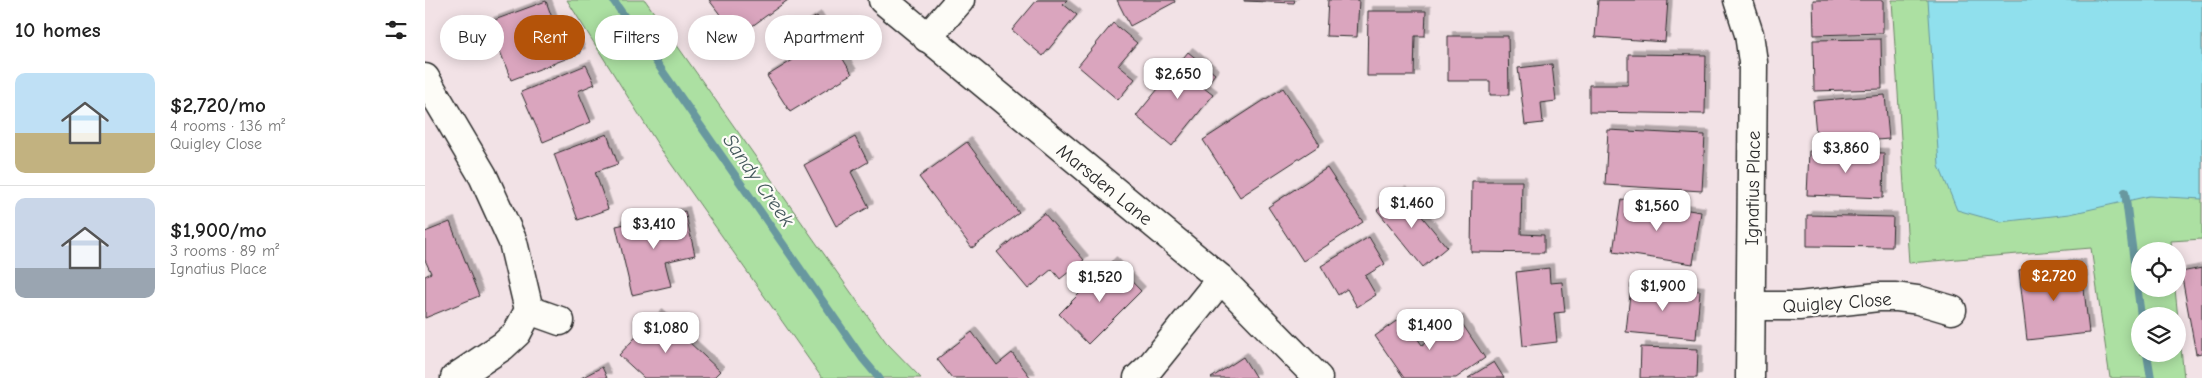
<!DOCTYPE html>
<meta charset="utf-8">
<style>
body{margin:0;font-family:"Comic Neue",sans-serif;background:#f6f6f6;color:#222;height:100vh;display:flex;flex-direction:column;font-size:19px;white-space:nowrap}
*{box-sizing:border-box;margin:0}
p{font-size:16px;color:#767676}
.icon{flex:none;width:28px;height:28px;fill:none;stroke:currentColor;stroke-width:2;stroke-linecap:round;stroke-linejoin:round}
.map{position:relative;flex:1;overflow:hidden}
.panel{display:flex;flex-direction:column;background:#fff;width:425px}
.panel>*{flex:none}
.hud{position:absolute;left:15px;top:15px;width:475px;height:45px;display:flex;gap:10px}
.fabs{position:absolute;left:1706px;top:242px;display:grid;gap:10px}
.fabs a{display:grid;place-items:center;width:55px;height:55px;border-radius:50%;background:#fff;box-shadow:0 2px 12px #0003;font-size:25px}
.price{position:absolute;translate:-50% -42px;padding:0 11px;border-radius:10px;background:#fff;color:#222;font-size:16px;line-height:32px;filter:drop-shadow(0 1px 2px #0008)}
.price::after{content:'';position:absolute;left:50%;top:30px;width:15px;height:11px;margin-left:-8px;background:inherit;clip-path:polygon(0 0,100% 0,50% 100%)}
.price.active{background:#b45309;color:#fff}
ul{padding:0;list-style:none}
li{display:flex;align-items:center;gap:15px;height:125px;padding:0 15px}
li+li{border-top:1px solid #e0e0e0}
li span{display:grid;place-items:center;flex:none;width:140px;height:100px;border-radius:10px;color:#555}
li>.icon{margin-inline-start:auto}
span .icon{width:60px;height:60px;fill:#fffc;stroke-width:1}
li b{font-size:21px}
h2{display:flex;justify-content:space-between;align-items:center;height:60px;padding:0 15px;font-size:21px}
.chip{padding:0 18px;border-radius:22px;background:#fff;box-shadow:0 2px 12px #0003;font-size:18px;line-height:45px}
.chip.active{background:#b45309;color:#fff}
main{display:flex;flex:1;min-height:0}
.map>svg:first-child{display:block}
.green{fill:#ace0a2;stroke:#6c8666;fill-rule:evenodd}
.water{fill:#90e0ed;stroke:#68989f}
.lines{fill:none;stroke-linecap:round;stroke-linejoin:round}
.stream{stroke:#68989f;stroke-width:8}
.building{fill:#daa5be;stroke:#2b2b2b;filter:url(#shadow)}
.minor-casing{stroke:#2b2b2b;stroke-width:31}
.major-casing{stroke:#2b2b2b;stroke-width:31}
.minor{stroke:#fdfcf7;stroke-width:28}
.major{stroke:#fdfcf7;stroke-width:28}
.labels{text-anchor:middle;stroke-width:4.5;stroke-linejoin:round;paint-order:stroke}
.street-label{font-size:19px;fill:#2b2b2b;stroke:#fdfcf7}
.water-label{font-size:20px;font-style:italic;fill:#44585c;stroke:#fdfcf7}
</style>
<main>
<section class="panel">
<h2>10 homes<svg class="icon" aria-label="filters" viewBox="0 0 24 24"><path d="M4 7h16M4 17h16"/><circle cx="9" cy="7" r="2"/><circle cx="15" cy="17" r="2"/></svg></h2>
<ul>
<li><span style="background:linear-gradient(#bfe0f5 60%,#c2b280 0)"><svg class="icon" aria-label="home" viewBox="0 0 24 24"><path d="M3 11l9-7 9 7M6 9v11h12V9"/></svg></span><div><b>$2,720/mo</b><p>4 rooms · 136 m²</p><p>Quigley Close</p></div></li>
<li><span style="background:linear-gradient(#c9d6e8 70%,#9aa5b1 0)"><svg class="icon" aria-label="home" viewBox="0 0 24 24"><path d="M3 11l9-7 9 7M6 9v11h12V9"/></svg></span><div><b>$1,900/mo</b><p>3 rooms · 89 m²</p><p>Ignatius Place</p></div></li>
</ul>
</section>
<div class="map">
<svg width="1777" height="378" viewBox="0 0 1777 378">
<defs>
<filter id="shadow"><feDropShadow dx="4.5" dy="-4.5" stdDeviation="0" flood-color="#0004"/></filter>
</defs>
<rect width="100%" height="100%" fill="#f2e2e6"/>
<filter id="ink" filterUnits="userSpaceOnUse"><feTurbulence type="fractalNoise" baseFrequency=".02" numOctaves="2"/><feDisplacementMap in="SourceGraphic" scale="10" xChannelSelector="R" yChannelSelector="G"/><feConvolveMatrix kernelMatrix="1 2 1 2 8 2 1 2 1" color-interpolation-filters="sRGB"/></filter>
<g filter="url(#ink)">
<g class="green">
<polygon points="142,0 220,0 461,342 496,378 397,378 235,148"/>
<path d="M1467 0H1777V239L1746 241 1747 251H1715V289H1750L1759 378H1685L1666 248 1484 263ZM1715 316H1752V354H1715Z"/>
</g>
<polygon class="water" points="1503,0 1777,0 1777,199 1724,196 1645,214 1575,222 1532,210 1514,166"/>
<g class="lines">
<g class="stream">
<polyline points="188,0 438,359 454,378"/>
<polyline points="1700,192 1716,316"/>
<polyline points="1722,354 1726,378"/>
</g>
</g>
<g class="building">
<polygon points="284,0 363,0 312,37"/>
<polygon points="612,0 642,0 638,4 652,15 618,56 587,30"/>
<polygon points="692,0 749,0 750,2 705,26"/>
<polygon points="819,0 870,0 869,3 819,1"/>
<polygon points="903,0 934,0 932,37 901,36"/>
<polygon points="1173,0 1243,0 1240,42 1170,37"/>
<polygon points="1388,0 1458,0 1458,33 1389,35"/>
<polygon points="121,1 130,26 143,21 156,53 86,80 64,22"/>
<polygon points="943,11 1001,11 1000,36 990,36 989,76 942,76"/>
<polygon points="392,16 427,74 365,112 342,76 371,58 358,38"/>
<polygon points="688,23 712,43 693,65 710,79 693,100 653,66"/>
<polygon points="1023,36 1083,36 1084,95 1065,95 1065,81 1023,81"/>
<polygon points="1456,39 1457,89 1389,91 1388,40"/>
<polygon points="763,52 790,74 779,88 788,95 747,146 711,116"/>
<polygon points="1203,54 1281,55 1280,114 1164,112 1164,85 1203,85"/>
<polygon points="1127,64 1131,101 1116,103 1118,123 1100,125 1093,68"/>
<polygon points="161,65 170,84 153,91 166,122 118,142 96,92"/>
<polygon points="858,88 895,145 815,197 778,140"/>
<polygon points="1460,95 1464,139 1392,145 1388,101"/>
<polygon points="1183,130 1280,135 1277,191 1180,185"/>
<polygon points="182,134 193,164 170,172 183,209 153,220 129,154"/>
<polygon points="430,137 443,162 426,172 444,207 411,226 379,165"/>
<polygon points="542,142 594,213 547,248 494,177"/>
<polygon points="1384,151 1459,153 1458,198 1382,195"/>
<polygon points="902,168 938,222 878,261 843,207"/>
<polygon points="1047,181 1097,181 1096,234 1119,235 1119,253 1046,252"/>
<polygon points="976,191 1022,247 998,267 952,210"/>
<polygon points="1196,199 1276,212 1268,264 1188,252"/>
<polygon points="260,211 270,255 240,262 246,286 207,295 191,226"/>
<polygon points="619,213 659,260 635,279 627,269 603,289 572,252"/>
<polygon points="1382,215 1468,217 1467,247 1382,246"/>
<polygon points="25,222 54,296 0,318 0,276 6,273 0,260 0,232"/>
<polygon points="944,237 960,264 940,276 951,295 932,307 922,289 913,295 896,266"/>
<polygon points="687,261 716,291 663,344 634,314"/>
<polygon points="1656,263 1664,333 1602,340 1594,270"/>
<polygon points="1124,268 1125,283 1137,282 1140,312 1129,313 1132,342 1098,346 1091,272"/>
<polygon points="1777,268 1777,353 1771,354 1756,272"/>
<polygon points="1206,284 1275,291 1271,339 1201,332"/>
<polygon points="233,313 295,371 288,378 219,378 194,355"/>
<polygon points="977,317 997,345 1034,319 1060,358 1031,378 979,378 950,336"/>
<polygon points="547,332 572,365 587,353 606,378 527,378 512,359"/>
<polygon points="1216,347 1273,349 1272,378 1215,378"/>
<polygon points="818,357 831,378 786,378"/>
<polygon points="1069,362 1079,378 1043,378"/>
<polygon points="177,367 182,378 156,378"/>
</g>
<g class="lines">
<g class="minor-casing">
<g id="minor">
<polyline points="1313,0 1324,34 1328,62 1325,378"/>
<polyline points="502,38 535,0"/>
<polyline points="0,78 58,176 88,242 104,310 92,333 78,346 30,378"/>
<polyline points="1326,306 1374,306 1453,297 1471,297 1493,300 1527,310"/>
<polyline points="104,310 135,321"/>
<polyline points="713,378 725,367 796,279"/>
</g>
</g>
<g class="major-casing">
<polyline id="major" points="458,0 796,279 893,378"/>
</g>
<use href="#minor" class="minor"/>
<use href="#major" class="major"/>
</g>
</g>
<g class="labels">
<g class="street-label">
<text transform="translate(680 184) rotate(39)" y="7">Marsden Lane</text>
<text transform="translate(1327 188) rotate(-89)" y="7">Ignatius Place</text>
<text transform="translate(1412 302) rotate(-4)" y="7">Quigley Close</text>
</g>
<g class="water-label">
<text transform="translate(334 180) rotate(55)" y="7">Sandy Creek</text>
</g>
</g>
</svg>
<div class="fabs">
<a><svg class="icon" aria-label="locate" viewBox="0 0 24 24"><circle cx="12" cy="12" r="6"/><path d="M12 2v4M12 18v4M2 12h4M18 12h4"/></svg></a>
<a><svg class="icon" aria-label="layers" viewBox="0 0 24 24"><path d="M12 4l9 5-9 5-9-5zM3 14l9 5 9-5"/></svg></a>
</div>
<b class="price" style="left:753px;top:100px">$2,650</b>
<b class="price" style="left:1421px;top:174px">$3,860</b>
<b class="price" style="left:987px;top:229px">$1,460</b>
<b class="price" style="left:1232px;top:232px">$1,560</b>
<b class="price" style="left:229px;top:250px">$3,410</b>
<b class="price active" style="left:1629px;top:302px">$2,720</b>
<b class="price" style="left:675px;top:303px">$1,520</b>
<b class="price" style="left:1238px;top:312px">$1,900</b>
<b class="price" style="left:1005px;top:351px">$1,400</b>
<b class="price" style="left:241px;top:354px">$1,080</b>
<div class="hud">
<a class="chip">Buy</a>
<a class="chip active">Rent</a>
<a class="chip">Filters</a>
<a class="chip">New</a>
<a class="chip">Apartment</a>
</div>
</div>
</main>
